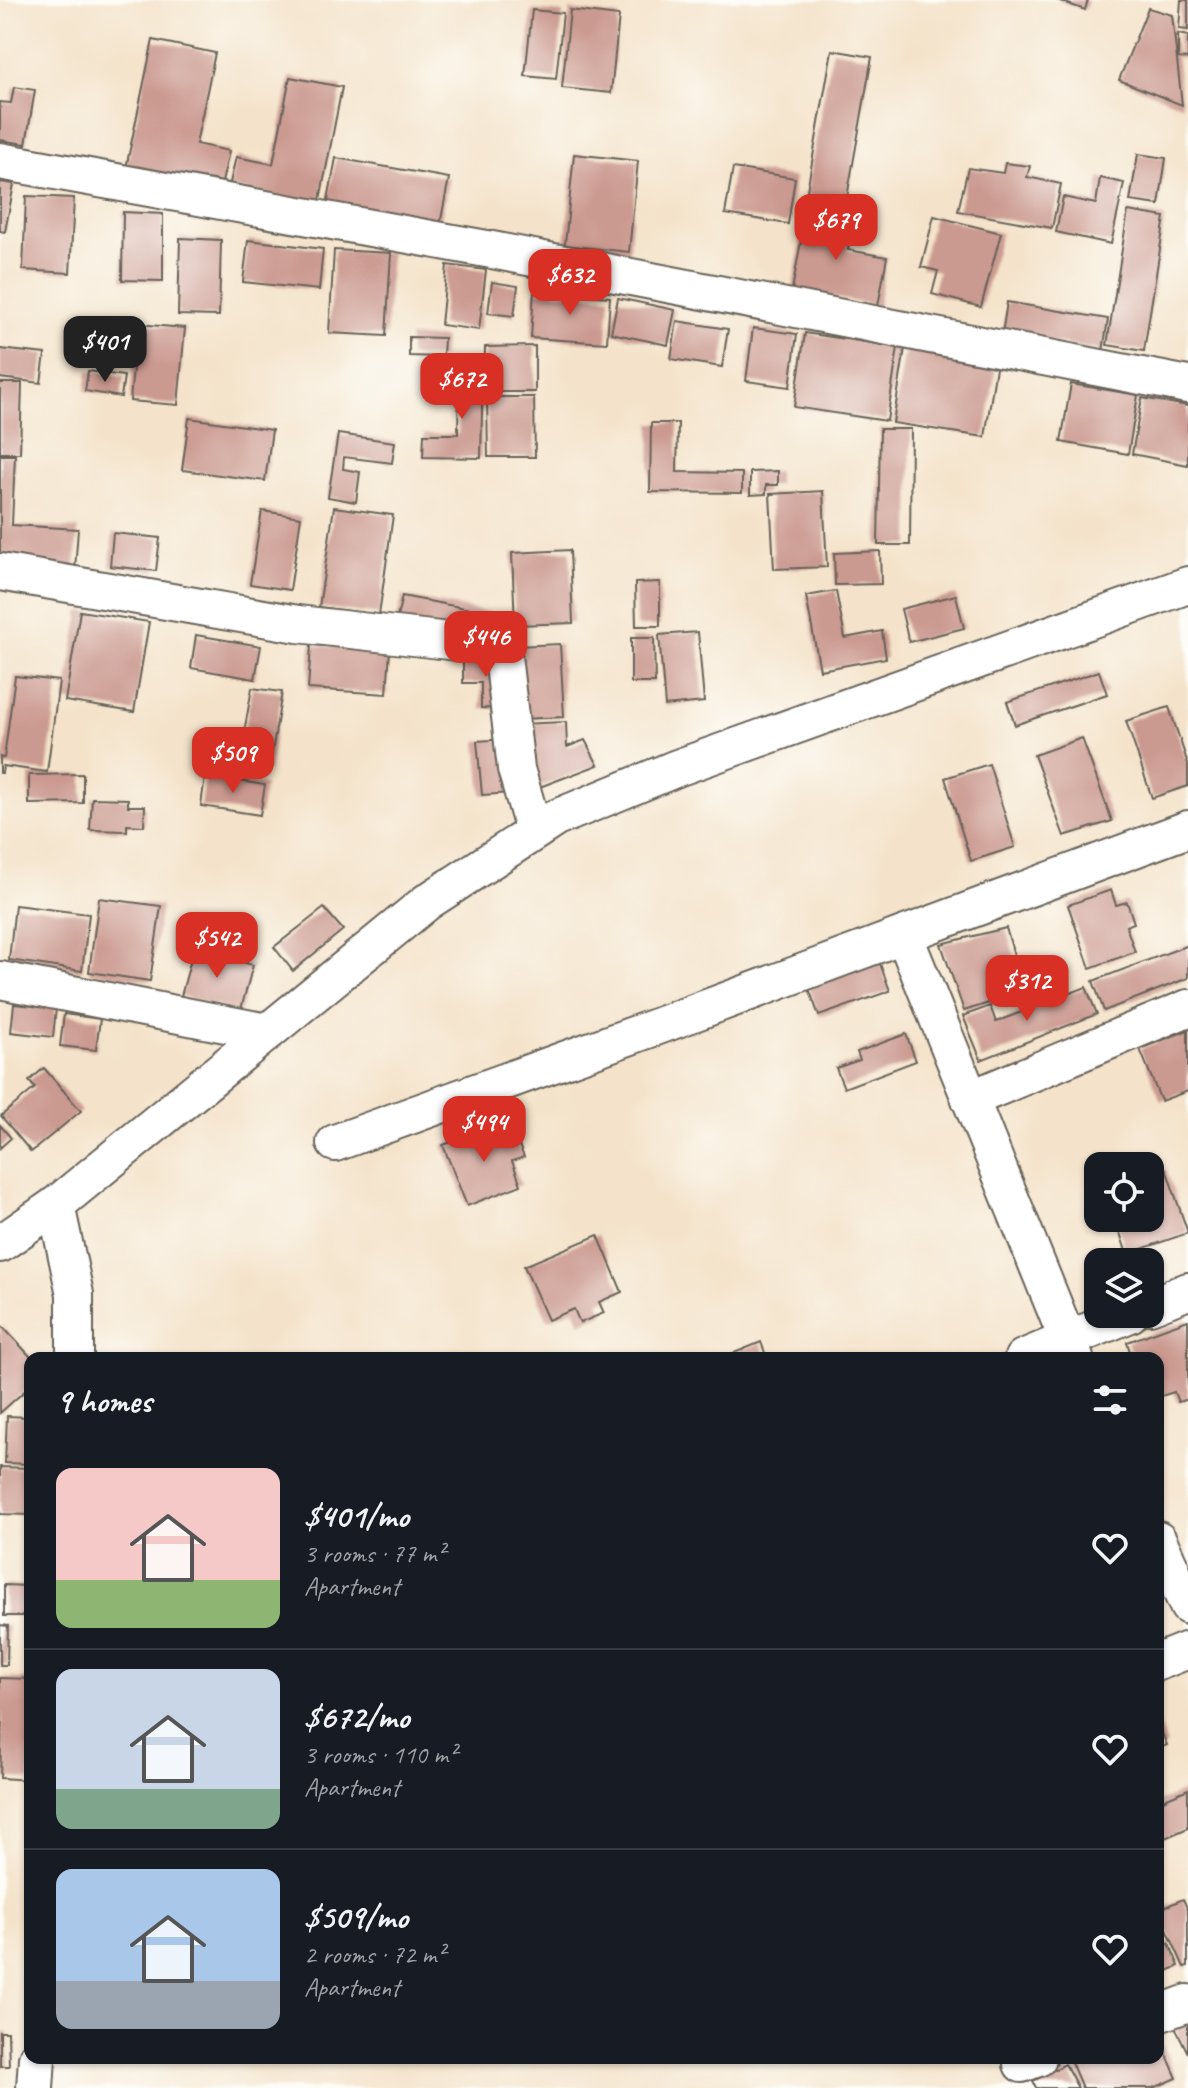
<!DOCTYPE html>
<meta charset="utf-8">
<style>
body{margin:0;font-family:Caveat,sans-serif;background:#242831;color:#f1f3f6;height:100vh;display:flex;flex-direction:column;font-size:30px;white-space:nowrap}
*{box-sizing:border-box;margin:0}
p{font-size:26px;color:#9ea1a6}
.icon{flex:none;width:44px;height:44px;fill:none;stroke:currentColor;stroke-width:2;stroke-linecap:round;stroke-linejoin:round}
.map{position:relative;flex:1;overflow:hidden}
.panel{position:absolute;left:24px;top:1352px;width:1140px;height:712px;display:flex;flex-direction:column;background:#171b24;border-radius:16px;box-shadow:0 2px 6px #0004}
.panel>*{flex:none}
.tools{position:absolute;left:1084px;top:1152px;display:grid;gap:16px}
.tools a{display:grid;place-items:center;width:80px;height:80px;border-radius:16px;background:#171b24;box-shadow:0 2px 6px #0004;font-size:40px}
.price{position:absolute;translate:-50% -68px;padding:0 18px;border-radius:16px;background:#d93025;color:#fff;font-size:26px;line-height:52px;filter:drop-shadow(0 2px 4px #0008)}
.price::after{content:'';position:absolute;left:50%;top:48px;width:24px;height:18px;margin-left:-12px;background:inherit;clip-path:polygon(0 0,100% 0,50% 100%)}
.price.on{background:#222;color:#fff}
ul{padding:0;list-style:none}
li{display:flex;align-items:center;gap:24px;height:200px;padding:0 32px}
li+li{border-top:2px solid #363941}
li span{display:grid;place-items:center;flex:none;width:224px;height:160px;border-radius:16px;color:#555}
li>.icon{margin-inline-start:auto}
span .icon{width:96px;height:96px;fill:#fffc;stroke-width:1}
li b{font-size:34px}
h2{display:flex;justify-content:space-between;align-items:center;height:96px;padding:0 32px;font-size:34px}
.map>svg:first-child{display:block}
.building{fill:#ca998f}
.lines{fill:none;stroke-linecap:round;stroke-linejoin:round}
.minor-casing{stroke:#686259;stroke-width:40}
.minor{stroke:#fff;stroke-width:36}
</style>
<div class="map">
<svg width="1188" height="2088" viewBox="0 0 1188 2088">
<rect width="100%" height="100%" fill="#fdfcf7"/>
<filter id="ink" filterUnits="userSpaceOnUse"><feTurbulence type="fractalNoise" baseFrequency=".0125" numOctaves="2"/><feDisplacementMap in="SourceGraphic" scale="16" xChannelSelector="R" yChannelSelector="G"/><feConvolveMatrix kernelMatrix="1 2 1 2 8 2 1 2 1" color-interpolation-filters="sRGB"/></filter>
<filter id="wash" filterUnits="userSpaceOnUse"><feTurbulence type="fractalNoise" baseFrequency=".006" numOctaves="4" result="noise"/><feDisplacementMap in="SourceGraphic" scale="32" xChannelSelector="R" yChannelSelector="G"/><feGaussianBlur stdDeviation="1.8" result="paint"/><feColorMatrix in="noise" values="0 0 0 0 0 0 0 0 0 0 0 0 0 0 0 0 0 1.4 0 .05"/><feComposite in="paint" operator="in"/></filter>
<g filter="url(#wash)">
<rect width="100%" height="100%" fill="#f4e3ca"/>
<g id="blocks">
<g class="building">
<polygon points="1057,0 1088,0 1085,10"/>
<polygon points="1181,0 1188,0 1188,30 1179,29"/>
<polygon points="1148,8 1172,15 1182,105 1119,80"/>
<polygon points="532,10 563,13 556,79 525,76"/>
<polygon points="570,10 619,16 611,93 562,88"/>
<polygon points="1178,34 1188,36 1188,59 1178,58"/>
<polygon points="153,40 215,53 196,144 229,151 221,187 126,168"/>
<polygon points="832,50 872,57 846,203 806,196"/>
<polygon points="290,77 342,87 319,205 229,187 236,157 273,164"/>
<polygon points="14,87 35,90 26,144 0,140 0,102 11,103"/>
<polygon points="574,154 638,161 629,252 565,245"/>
<polygon points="1138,154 1166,158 1159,205 1130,201"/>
<polygon points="336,158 449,178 440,225 327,205"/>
<polygon points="1005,163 1030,166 1027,177 1061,184 1052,228 958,211 968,168 1003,173"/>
<polygon points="733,168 795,178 788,224 725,214"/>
<polygon points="1100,178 1124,183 1111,244 1056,232 1063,197 1096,204"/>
<polygon points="0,182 14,184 5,232 0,231"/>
<polygon points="26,196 74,198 70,273 23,270"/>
<polygon points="807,209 854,217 848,250 887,257 878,306 792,290"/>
<polygon points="1128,211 1165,217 1144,351 1107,345"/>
<polygon points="123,212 163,214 163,281 122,280"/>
<polygon points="934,216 1001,233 981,307 932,294 938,271 921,267"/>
<polygon points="180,238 221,240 219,316 178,315"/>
<polygon points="248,240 323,249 319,290 243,282"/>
<polygon points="334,250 391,253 386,336 329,333"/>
<polygon points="447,265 486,270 479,330 441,325"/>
<polygon points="492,282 518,286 514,316 488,313"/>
<polygon points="534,291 610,297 607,343 531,338"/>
<polygon points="618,298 675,310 668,345 611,333"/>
<polygon points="1007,302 1108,319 1103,351 1002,334"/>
<polygon points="677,321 728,329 722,367 671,359"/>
<polygon points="137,324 185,328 178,405 130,401"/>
<polygon points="753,328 797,334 790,387 746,381"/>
<polygon points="805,333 898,347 887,421 794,407"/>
<polygon points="409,337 444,338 443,357 409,356"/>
<polygon points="535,346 535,392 484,392 485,347"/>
<polygon points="905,348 997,361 985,437 893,423"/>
<polygon points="0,349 45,354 41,383 0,378"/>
<polygon points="459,367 483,367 481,458 423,457 424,434 458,434"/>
<polygon points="88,371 124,376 121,397 85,391"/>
<polygon points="0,383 22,383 20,453 0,453"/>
<polygon points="1071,384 1138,395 1128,454 1061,442"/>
<polygon points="487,397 534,397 535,457 488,457"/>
<polygon points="1142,398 1188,406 1188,465 1132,454"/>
<polygon points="189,418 272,430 265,481 182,470"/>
<polygon points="651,423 678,423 677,472 742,473 742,493 650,492"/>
<polygon points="880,429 911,429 910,545 878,545"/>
<polygon points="338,434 395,442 392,463 344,457 343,469 360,472 356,502 328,497"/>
<polygon points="0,455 15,455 12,525 78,529 75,570 0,565"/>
<polygon points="778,471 778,485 766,485 766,494 750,495 750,472"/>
<polygon points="823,491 827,567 774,569 770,494"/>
<polygon points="334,507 393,515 379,615 319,607"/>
<polygon points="262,511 301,517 290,590 250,584"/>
<polygon points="113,533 160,538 156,571 110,566"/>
<polygon points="570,550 573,623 515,625 512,553"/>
<polygon points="880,551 881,584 835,585 834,553"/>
<polygon points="660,582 660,626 636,626 635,583"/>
<polygon points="836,591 845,638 882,631 886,658 820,670 806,596"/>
<polygon points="956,595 964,628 909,642 901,609"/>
<polygon points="402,596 491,613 492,638 396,622"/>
<polygon points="80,611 149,622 134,712 65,701"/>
<polygon points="698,632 704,702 665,706 659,635"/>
<polygon points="196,635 261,646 255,679 191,668"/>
<polygon points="631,638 654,638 655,683 631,683"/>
<polygon points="560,644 564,717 520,719 516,646"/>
<polygon points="311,645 390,650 387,694 308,689"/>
<polygon points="463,658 502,658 502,709 481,708 481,683 463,683"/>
<polygon points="1099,671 1107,694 1015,725 1007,702"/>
<polygon points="15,676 59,681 47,772 3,766 2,773 0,773 0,757 4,758"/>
<polygon points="252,688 282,692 269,771 238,766"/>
<polygon points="1169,707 1188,764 1188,786 1152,798 1126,721"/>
<polygon points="566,722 567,747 585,740 598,765 529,791 520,724"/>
<polygon points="1082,738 1112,821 1064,836 1034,755"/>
<polygon points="508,739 512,793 482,795 477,741"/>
<polygon points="989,764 1015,847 971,861 945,778"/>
<polygon points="83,774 83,803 29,804 29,775"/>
<polygon points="205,776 265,785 260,815 201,806"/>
<polygon points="92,798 128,799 128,806 145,806 144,826 127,825 127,831 90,830"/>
<polygon points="1111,890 1116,905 1127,902 1134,923 1126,926 1135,952 1090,968 1068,905"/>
<polygon points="99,898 161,906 150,981 89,972"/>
<polygon points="15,905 89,914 82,971 9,960"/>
<polygon points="324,908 343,930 293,971 274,947"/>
<polygon points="1006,928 1020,975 989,984 992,1002 964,1011 941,944"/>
<polygon points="1188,945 1188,978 1104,1011 1093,981"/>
<polygon points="194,948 253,965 240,1013 181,996"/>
<polygon points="879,961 890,991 819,1016 808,986"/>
<polygon points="1086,987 1097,1014 981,1060 963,1016 990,1006 996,1022"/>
<polygon points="14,1004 56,1008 53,1037 11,1032"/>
<polygon points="64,1014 100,1019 96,1050 60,1046"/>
<polygon points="1188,1030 1188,1091 1161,1101 1140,1049"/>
<polygon points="906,1034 916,1061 844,1088 836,1068 860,1060 857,1052"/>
<polygon points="44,1068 81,1111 31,1152 1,1116 35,1088 29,1081"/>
<polygon points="0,1125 11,1138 0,1148"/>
<polygon points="497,1125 503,1140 515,1136 524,1157 512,1161 521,1185 467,1206 443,1145"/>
<polygon points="1166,1169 1188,1233 1127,1254 1115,1218 1150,1218 1150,1175"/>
<polygon points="598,1235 622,1292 599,1302 604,1313 580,1323 574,1309 548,1320 524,1266"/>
<polygon points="1188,1320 1188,1399 1178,1402 1174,1392 1158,1397 1158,1358 1132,1358 1127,1342"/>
<polygon points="2,1326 30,1356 30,1386 0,1413 0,1327"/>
<polygon points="761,1342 767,1358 722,1358"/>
<polygon points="7,1416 30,1417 30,1464 5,1463"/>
<polygon points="0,1467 30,1468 30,1515 0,1514"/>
<polygon points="4,1585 30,1586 30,1616 4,1616"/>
<polygon points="0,1625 8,1626 7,1665 0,1665"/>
<polygon points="0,1678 30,1679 30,1780 0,1778 2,1714 0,1714"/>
<polygon points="1158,1723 1167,1745 1158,1749"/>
<polygon points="1188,1789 1188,1828 1158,1841 1158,1802"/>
<polygon points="1183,1899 1188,1910 1188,1966 1184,1967 1158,1910"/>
<polygon points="1169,1943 1179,1966 1158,1975 1158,1948"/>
<polygon points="1188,2016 1188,2053 1173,2023"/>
<polygon points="0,2032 8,2032 9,2066 0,2066"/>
<polygon points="1158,2035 1177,2078 1154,2088 1082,2088 1070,2060 1074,2058 1158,2058"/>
<polygon points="1065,2064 1078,2088 1036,2088 1033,2081"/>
</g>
</g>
</g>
<g filter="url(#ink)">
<use href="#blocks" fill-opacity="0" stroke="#686259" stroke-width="2"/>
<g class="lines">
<g class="minor-casing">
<g id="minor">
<polyline points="0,161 492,250 1188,385"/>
<polyline points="0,572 298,624 502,647 516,769 534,831"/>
<polyline points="904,935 1075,1358"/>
<polyline points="0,980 267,1032"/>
<polyline points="970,1099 1188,1008"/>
<polyline points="335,1143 661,1025 1188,829"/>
<polyline points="56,1205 75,1294 75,1358"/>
<polyline points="0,1244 56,1205 427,902 556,818 677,768 1188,585"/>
<polyline points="1150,1306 1188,1291"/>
<polyline points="1023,1358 1130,1314"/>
<polyline points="1158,1540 1188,1606"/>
<polyline points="1158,1662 1188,1650"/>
<polyline points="1158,2014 1188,2003"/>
<polyline points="1022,2064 1038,2058"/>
<polyline points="35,2088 37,2058"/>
</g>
</g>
<use href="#minor" class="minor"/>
</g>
</g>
</svg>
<div class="tools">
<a><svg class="icon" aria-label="locate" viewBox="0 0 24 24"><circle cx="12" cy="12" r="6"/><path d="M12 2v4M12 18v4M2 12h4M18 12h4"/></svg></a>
<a><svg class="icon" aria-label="layers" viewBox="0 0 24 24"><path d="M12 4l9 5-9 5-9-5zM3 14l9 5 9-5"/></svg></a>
</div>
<b class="price" style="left:836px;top:262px">$679</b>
<b class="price" style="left:570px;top:317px">$632</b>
<b class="price on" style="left:105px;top:384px">$401</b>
<b class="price" style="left:462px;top:421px">$672</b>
<b class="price" style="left:486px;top:679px">$446</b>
<b class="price" style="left:233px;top:795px">$509</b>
<b class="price" style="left:217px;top:980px">$542</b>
<b class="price" style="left:1027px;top:1023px">$312</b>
<b class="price" style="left:484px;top:1164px">$494</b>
<section class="panel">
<h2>9 homes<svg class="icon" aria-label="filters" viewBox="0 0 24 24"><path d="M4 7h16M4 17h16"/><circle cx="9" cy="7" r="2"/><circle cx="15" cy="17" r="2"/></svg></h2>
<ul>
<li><span style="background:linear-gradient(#f6c9c9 70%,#8fb573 0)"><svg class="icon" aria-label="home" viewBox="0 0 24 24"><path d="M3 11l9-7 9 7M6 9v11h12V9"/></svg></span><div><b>$401/mo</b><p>3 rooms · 77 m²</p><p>Apartment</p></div><svg class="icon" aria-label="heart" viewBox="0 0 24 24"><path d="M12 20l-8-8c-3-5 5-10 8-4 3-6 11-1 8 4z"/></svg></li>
<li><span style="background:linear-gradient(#c9d6e8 75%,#7fa58c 0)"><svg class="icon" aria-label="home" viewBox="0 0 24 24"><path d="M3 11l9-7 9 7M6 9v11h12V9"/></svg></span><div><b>$672/mo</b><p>3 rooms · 110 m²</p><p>Apartment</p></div><svg class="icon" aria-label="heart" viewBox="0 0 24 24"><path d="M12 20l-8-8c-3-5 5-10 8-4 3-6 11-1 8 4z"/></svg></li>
<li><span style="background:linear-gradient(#a9c7e8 70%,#9aa5b1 0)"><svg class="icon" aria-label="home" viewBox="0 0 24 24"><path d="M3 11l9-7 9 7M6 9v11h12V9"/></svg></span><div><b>$509/mo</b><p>2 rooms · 72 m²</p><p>Apartment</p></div><svg class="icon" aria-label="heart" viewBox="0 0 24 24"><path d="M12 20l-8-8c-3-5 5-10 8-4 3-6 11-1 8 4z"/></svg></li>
</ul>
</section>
</div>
